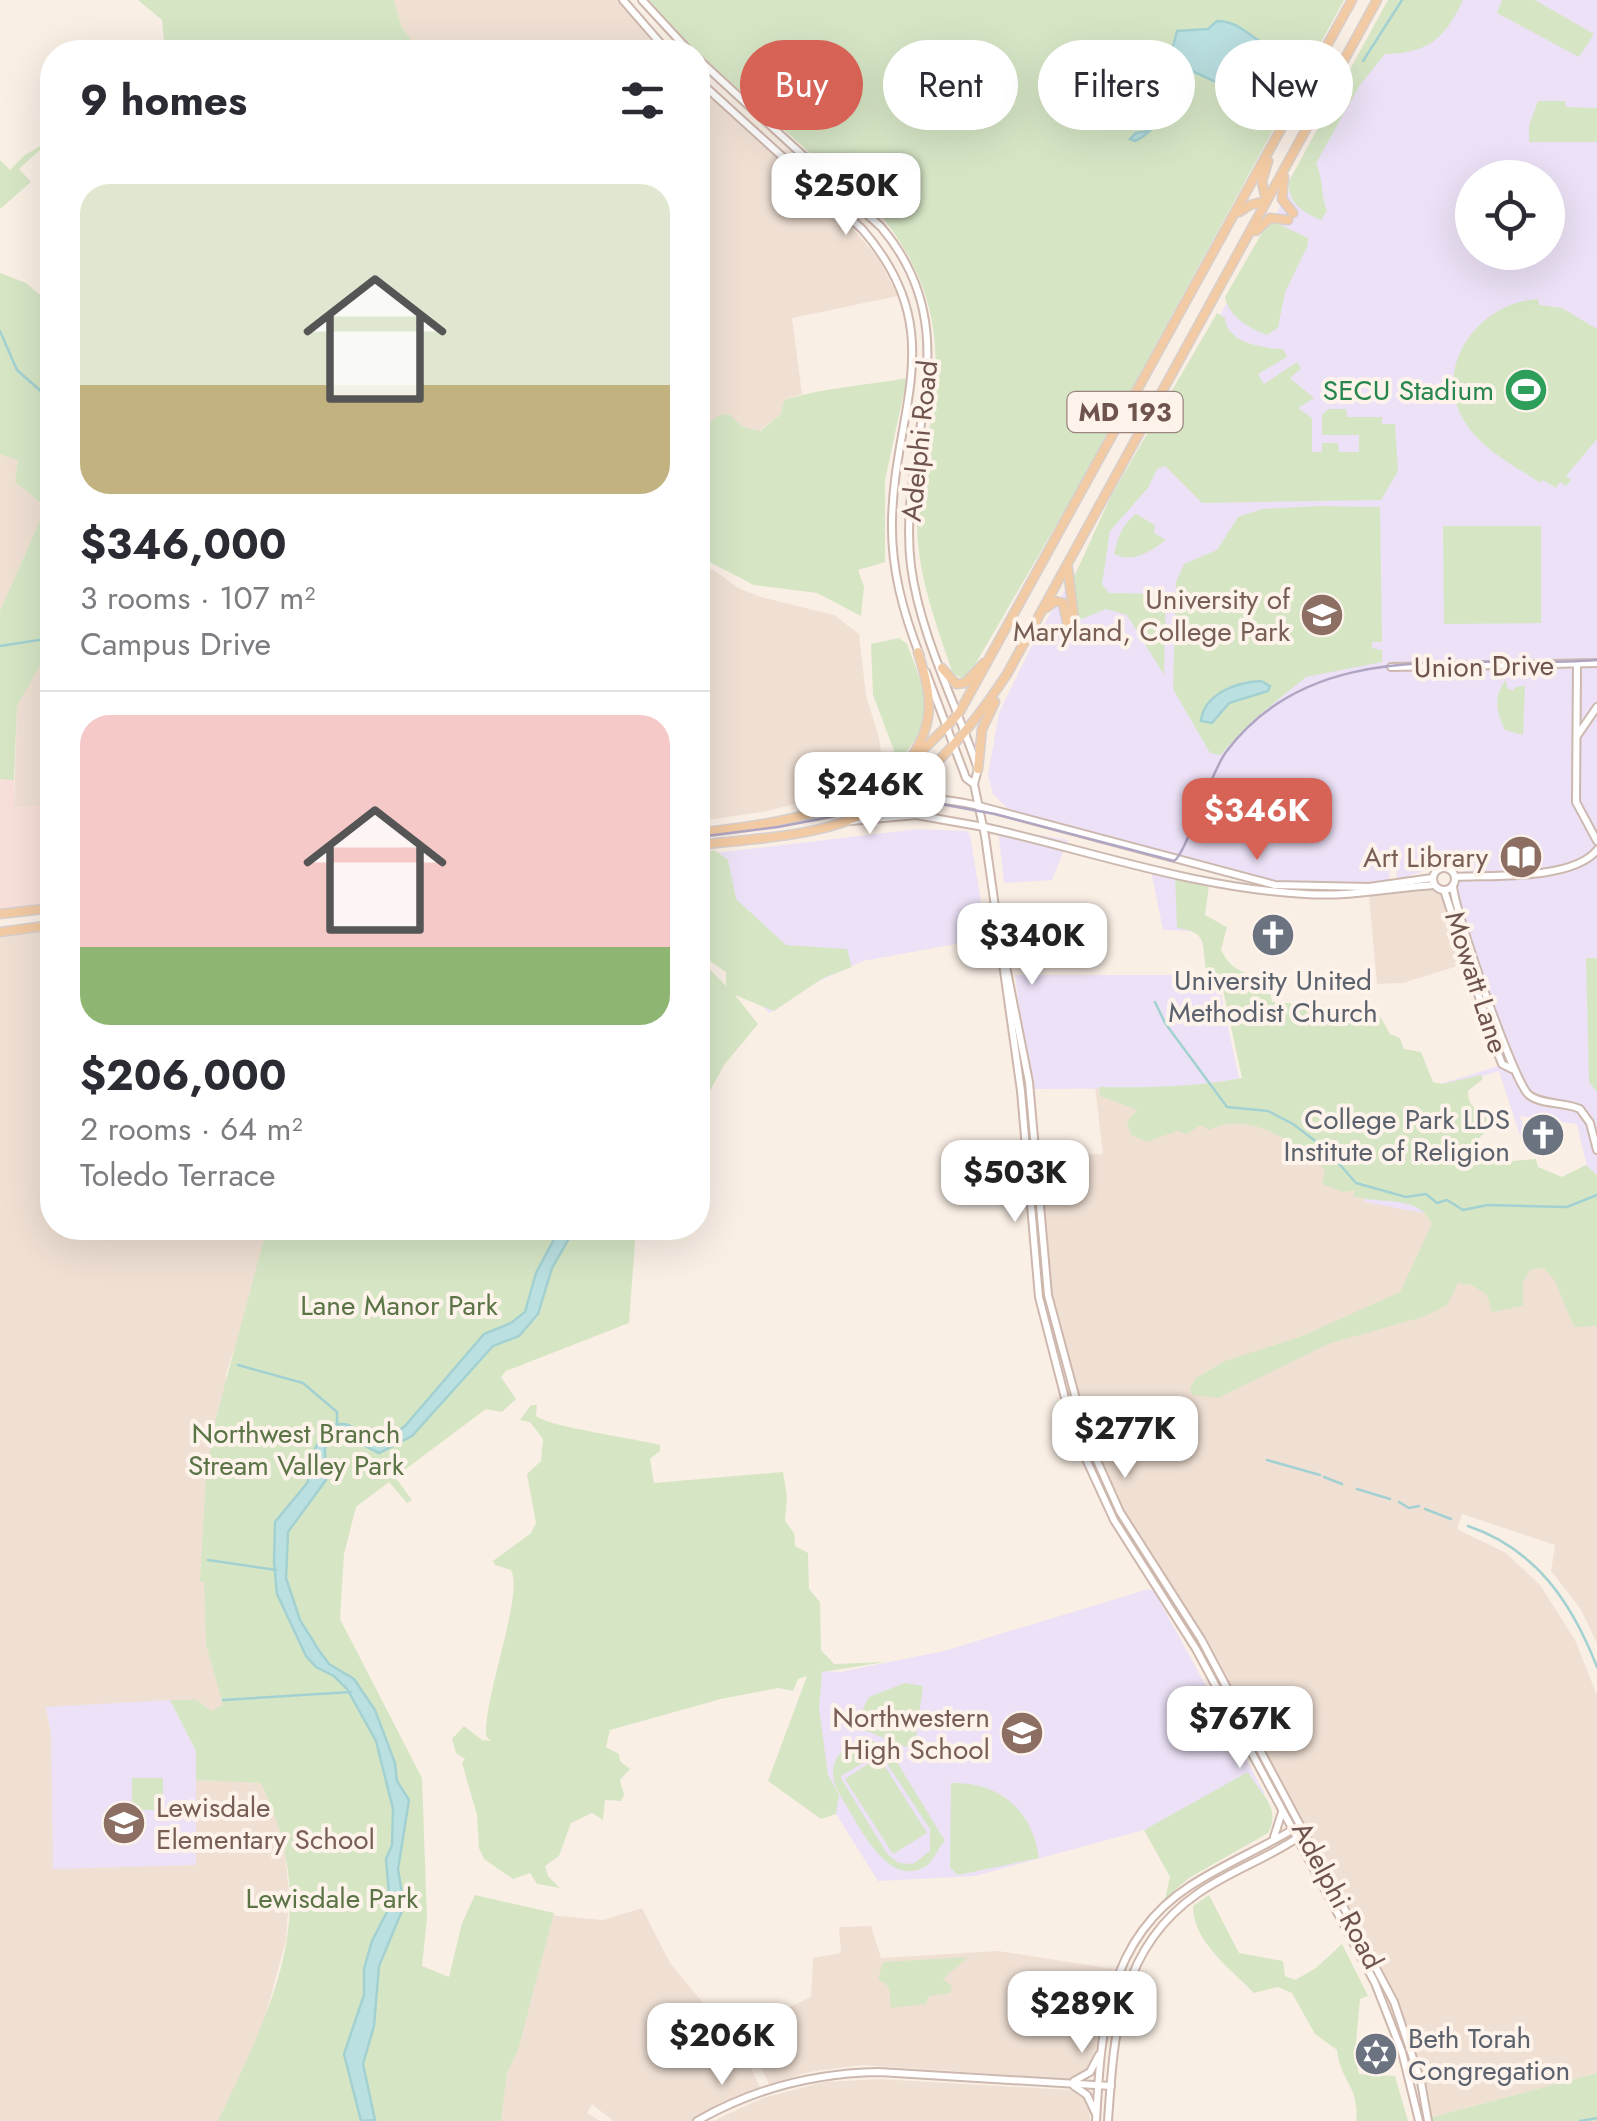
<!DOCTYPE html>
<meta charset="utf-8">
<style>
body{margin:0;font-family:Jost,sans-serif;background:#f7f7f7;color:#2b2b33;height:100vh;display:flex;flex-direction:column;font-size:38px;white-space:nowrap}
*{box-sizing:border-box;margin:0}
p{font-size:32px;color:#7c7c81}
.icon{flex:none;width:55px;height:55px;fill:none;stroke:currentColor;stroke-width:2;stroke-linecap:round;stroke-linejoin:round}
.map{position:relative;flex:1;overflow:hidden}
.panel{position:absolute;left:40px;top:40px;width:670px;height:1200px;display:flex;flex-direction:column;background:#fff;border-radius:40px;box-shadow:0 10px 40px #0002}
.panel>*{flex:none}
.banner{position:absolute;left:740px;top:40px;width:705px;height:90px;display:flex;gap:20px}
.controls{position:absolute;left:1455px;top:160px;display:grid;gap:20px}
.controls a{display:grid;place-items:center;width:110px;height:110px;border-radius:50%;background:#fff;box-shadow:0 10px 40px #0002;font-size:50px}
.price{position:absolute;translate:-50% -85px;padding:0 22px;border-radius:20px;background:#fff;color:#222;font-size:32px;line-height:65px;filter:drop-shadow(0 2px 5px #0008)}
.price::after{content:'';position:absolute;left:50%;top:60px;width:30px;height:22px;margin-left:-15px;background:inherit;clip-path:polygon(0 0,100% 0,50% 100%)}
.price.on{background:#d76256;color:#fff}
ul{padding:0;list-style:none}
li{display:grid;align-content:center;gap:20px;height:530px;padding:0 40px}
li+li{border-top:2px solid #e1e1e2}
li span{display:grid;place-items:center;height:310px;border-radius:30px;color:#555}
li>.icon{margin-inline-start:auto}
span .icon{width:180px;height:180px;fill:#fffc;stroke-width:1}
li b{font-size:42px}
h2{display:flex;justify-content:space-between;align-items:center;height:120px;padding:0 40px;font-size:42px}
.tag{padding:0 35px;border-radius:45px;background:#fff;box-shadow:0 10px 40px #0002;font-size:35px;line-height:90px}
.tag.on{background:#d76256;color:#fff}
.map>svg:first-child{display:block}
.residential{fill:#f0e0d4}
.commercial{fill:#f9dfd9}
.education{fill:#ece1f6;fill-rule:evenodd}
.green{fill:#d6e6c5;fill-rule:evenodd}
.water{fill:#bbe0e1;stroke:#a3d1d2;stroke-width:2.5}
.lines{fill:none;stroke-linecap:round;stroke-linejoin:round}
.stream{stroke:#a3d1d2;stroke-width:2.5}
.tertiary-casing{stroke:#ccb8af;stroke-width:10}
.secondary-casing{stroke:#ceb7ad;stroke-width:10}
.primary-casing{stroke:#d7cfcd;stroke-width:11}
.tertiary{stroke:#fff;stroke-width:6}
.secondary{stroke:#fff;stroke-width:6}
.primary{stroke:#f2caa3;stroke-width:8}
.tram{stroke:#b0a5c2;stroke-width:2.5}
.labels{text-anchor:middle;stroke-width:8;stroke-linejoin:round;paint-order:stroke}
.shield{fill:#fdf3ea;stroke:#9a847c;stroke-width:2.5}
.shield-label{font-size:25px;font-weight:bold;fill:#6f544d}
.leisure-label{font-size:28px;fill:#27864d;stroke:#fdf3ea;text-anchor:end}
.street-label{font-size:28px;fill:#6f544d;stroke:#fdf3ea}
.education-label{font-size:28px;fill:#785e54;stroke:#fdf3ea;text-anchor:end}
.worship-label{font-size:28px;fill:#5b616d;stroke:#fdf3ea}
.park-label{font-size:28px;fill:#5a7446;stroke:#fdf3ea}
</style>
<div class="map">
<svg width="1597" height="2121" viewBox="0 0 1597 2121">
<rect width="100%" height="100%" fill="#faefe5"/>
<g class="residential">
<polygon points="394,0 618,0 660,52 413,52 417,49 401,25"/>
<polygon points="698,87 850,225 878,258 898,296 792,318 802,394 784,400 781,414 759,431 743,427 729,414 719,415 698,432"/>
<polygon points="0,451 18,460 15,482 46,507 0,611"/>
<polygon points="698,566 714,570 738,588 761,597 834,615 859,634 866,696 879,737 883,769 870,779 818,798 763,812 698,821"/>
<polygon points="52,638 52,805 14,808 17,706"/>
<polygon points="1431,888 1447,897 1467,963 1403,983 1377,984 1369,896"/>
<polygon points="52,930 52,1228 275,1228 226,1374 228,1693 222,1709 211,1711 197,1700 46,1708 51,1733 195,1865 196,1780 265,1783 284,1836 289,1895 286,1940 262,2029 224,2121 0,2121 0,937"/>
<polygon points="1095,1086 1241,1088 1597,1213 1597,1643 1580,1608 1551,1571 1555,1545 1462,1514 1457,1529 1506,1553 1540,1585 1575,1640 1597,1695 1597,2073 1428,2118 1394,2002 1201,1639 1131,1532 1086,1436 1048,1295 1038,1155 1103,1154"/>
<polygon points="642,1908 670,1963 743,2051 760,2088 699,2121 613,2121 592,2104 587,2113 600,2121 495,2121 549,1915 603,1920"/>
<polygon points="871,1926 881,1958 998,1951 1114,1969 1095,2056 1085,2072 1068,2079 861,2065 809,2072 769,2084 743,2029 811,1997 813,1958 841,1953 839,1927"/>
<polygon points="879,2079 1071,2090 1084,2099 1090,2110 1090,2121 713,2121 763,2098 824,2082"/>
</g>
<polygon class="commercial" points="0,779 14,780 14,808 52,805 52,907 0,913"/>
<g class="education">
<path d="M1411 0H1597V1187L1471 1222 1365 1202 1351 1154 1430 1087 1502 1065 1454 907V882L1467 879 1468 875 1458 866V859L1453 857 1441 863 1438 855H1432L1424 871 1397 880 1395 855H1390L1389 881 1366 886 1364 882 1308 884 1255 878 1051 824 1007 808 993 794 988 775 999 713 1033 643 1099 533 1292 185ZM1472 178H1548V252H1472ZM1499 1071 1524 1148 1529 1146 1520 1116 1577 1124 1587 1167 1566 1176 1529 1181 1456 1168 1432 1092Z"/>
<polygon points="998,828 1068,840 1052,880 1004,883"/>
<polygon points="918,829 967,831 970,835 986,933 983,939 863,961 817,982 769,1013 698,938 698,855"/>
<polygon points="1150,866 1204,880 1191,931 1163,930"/>
<polygon points="1015,975 1217,975 1241,1088 1030,1089"/>
<polygon points="1149,1589 1154,1591 1265,1794 1262,1798 1174,1815 1144,1830 975,1876 878,1881 836,1814 812,1764 822,1671 840,1672 944,1651"/>
<polygon points="170,1700 196,1751 196,1865 53,1869 51,1733 46,1707"/>
</g>
<g class="green">
<polygon points="138,0 394,0 401,25 417,49 397,52 367,41 343,52 165,52 162,20"/>
<path d="M649 0H1344L1076 491 969 675 962 678 953 674C937 626 918 578 917 526 916 490 925 455 931 420 943 339 933 284 884 219L687 43Z"/>
<path d="M1388 0H1463C1444 40 1428 53 1385 54L1360 85 1316 163C1324 180 1320 193 1327 211L1321 220C1304 213 1287 203 1289 181Z"/>
<polygon points="1502,0 1535,0 1594,34 1579,57 1497,13"/>
<polygon points="1538,101 1565,101 1566,107 1597,108 1597,142 1529,142 1529,126"/>
<polygon points="52,139 19,169 31,182 0,209 0,160 10,170 25,155"/>
<path d="M1274 222 1308 238V245L1285 292 1278 328 1267 335C1250 329 1228 316 1225 297L1266 226Z"/>
<polygon points="0,273 26,283 44,298 52,289 49,301 52,303 52,644 17,706 14,780 0,779 0,611 46,507 15,482 18,460 0,454"/>
<path d="M1538 299 1539 305 1562 308 1597 329V439L1566 476 1571 480 1566 486 1560 482 1556 488 1543 480 1540 483C1518 468 1489 453 1472 432 1425 376 1474 303 1538 299Z"/>
<path d="M1217 313 1225 318C1227 343 1262 348 1283 349L1287 357 1258 374 1264 384 1297 362 1301 369 1290 378 1314 398 1298 408 1312 418V452H1322V443H1338L1339 452H1359V435H1322V415L1328 409H1346L1347 417H1382V424H1395L1398 471 1381 500 1202 503 1165 466 1157 469 1148 488 1110 531 1102 584 1109 593 1166 594 1164 675 1127 615 1106 609 1079 620 1073 579 1112 494Z"/>
<path d="M907 378 885 480V562L858 570 864 587 861 616 817 593 754 585 698 556V432L719 415 729 414 743 427 760 431 781 414 784 400C825 387 864 386 907 378Z"/>
<polygon points="1320,506 1380,507 1382,642 1372,642 1372,648 1382,650 1382,662 1306,677 1252,721 1220,755 1210,753 1173,689 1176,582 1184,564 1217,550 1238,517 1262,509"/>
<path d="M1136 514 1155 525 1154 533 1166 540C1151 551 1133 564 1114 554 1118 536 1122 525 1136 514Z"/>
<polygon points="1443,526 1541,526 1541,623 1444,624"/>
<path d="M899 638 907 644C925 693 940 718 898 761L873 695 871 644Z"/>
<path d="M1506 680 1507 688 1513 691 1515 687 1525 686 1523 735 1505 730C1496 712 1493 696 1506 680Z"/>
<polygon points="714,850 728,860 736,899 786,945 847,949 852,967 823,978 774,1011 735,995 758,1024 724,1065 698,1113 698,957 726,986 726,972 698,953 698,853"/>
<path d="M1175 875 1209 885 1205 915 1227 927 1221 950C1233 973 1245 972 1268 981L1272 1002 1376 1009 1390 1034 1400 1038 1404 1049 1421 1052 1433 1082 1442 1084 1481 1075 1483 1079 1468 1091C1468 1112 1482 1110 1498 1116V1125C1484 1133 1470 1141 1473 1159L1488 1163 1536 1159 1538 1167 1562 1177 1586 1165 1597 1175V1326L1574 1327 1555 1281 1544 1268 1530 1270 1523 1282V1306L1492 1312 1487 1295 1472 1285 1458 1283 1447 1305 1426 1316 1328 1344 1218 1398 1192 1395 1190 1388 1196 1378 1225 1361 1302 1336 1400 1292 1432 1224C1418 1193 1379 1205 1353 1196L1355 1190 1343 1192 1322 1184 1325 1170C1297 1143 1248 1109 1209 1130L1200 1125 1187 1134 1177 1131 1147 1142 1131 1135 1127 1121 1137 1110 1100 1096 1099 1087C1148 1088 1195 1087 1242 1078L1222 985 1206 971C1202 943 1208 932 1177 928Z"/>
<polygon points="1586,958 1597,958 1597,1092 1589,1082"/>
<path d="M267 1228H636L629 1323 506 1371 501 1377 516 1399 502 1412 486 1409 395 1477 412 1500 407 1503 389 1482 356 1507 344 1554 340 1619 422 1778 427 1919 422 1966 449 1977 462 1923 475 1895 554 1913 518 2050 507 2073 501 2121H218C274 2002 323 1912 261 1783L196 1780V1751L170 1700H197L211 1711 223 1705 206 1644 204 1582 200 1581 206 1475 216 1418Z"/>
<path d="M531 1405H537L536 1416C550 1427 633 1438 660 1445V1451L650 1459 654 1483 783 1472 787 1497 785 1521 794 1533 795 1546 808 1553 809 1589 820 1602 821 1650 834 1664 886 1662 822 1672 819 1708 828 1775 839 1795 836 1814 821 1819 768 1781 807 1676 798 1679 793 1691 778 1688 721 1699 610 1730 606 1747 619 1754 620 1761 630 1769 620 1780 624 1795 621 1801 605 1800 603 1820 592 1813 571 1823 559 1856 545 1866 548 1876 560 1888 537 1884 530 1873 513 1879 484 1859 479 1848 477 1815 462 1763 465 1759 456 1753 452 1739 464 1726 482 1740 491 1741 486 1736C484 1695 524 1595 511 1570L495 1565 493 1561 531 1533 536 1523 527 1474 541 1461 543 1439 530 1422 520 1420Z"/>
<polygon points="905,1683 923,1686 915,1745 909,1748 854,1726 869,1697"/>
<path d="M859 1740 873 1741 892 1754 945 1841C937 1848 935 1860 926 1866 886 1892 854 1815 837 1790 827 1766 837 1750 859 1740ZM880 1753 930 1829V1851L913 1864 899 1863 888 1855 842 1780 841 1776Z"/>
<polygon points="879,1757 927,1833 893,1854 845,1779"/>
<path d="M1248 1772C1260 1794 1282 1807 1268 1833L1189 1878 1165 1899 1170 1877 1144 1830Z"/>
<rect x="132" y="1778" width="31" height="32"/>
<path d="M951 1783C1000 1782 1032 1810 1039 1858L958 1875 950 1868Z"/>
<path d="M1209 1895 1239 1953 1283 1961 1285 1976 1295 1980 1316 1968 1342 1944 1368 1996 1360 1999 1355 2054 1359 2074 1395 2076 1408 2121H1356C1360 2087 1340 2081 1337 2050L1315 2034 1292 1993 1278 1987 1254 1993C1231 1969 1193 1942 1193 1906Z"/>
<polygon points="968,1957 943,1979 952,1986 950,1993 929,1996 926,2004 891,2008 889,1987 878,1979 883,1962"/>
<polygon points="1597,2073 1597,2121 1428,2121 1428,2118"/>
</g>
<g class="water">
<path d="M1217 21C1244 21 1253 45 1284 51 1269 113 1235 90 1192 71 1167 91 1164 129 1135 141L1130 139 1136 133 1149 131 1165 96 1187 69 1170 58 1177 31 1208 29Z"/>
<path d="M1261 681 1270 686 1268 691 1229 703 1212 723 1201 721C1204 694 1236 682 1261 681Z"/>
<path d="M560 1228H575L552 1268 538 1314 519 1336 493 1346 412 1436 379 1453 342 1434 329 1437 325 1449 326 1480 288 1532 286 1578 300 1620 318 1649 329 1664 354 1679 375 1710 395 1763 397 1781 409 1800 398 1869 404 1906 379 1966 374 2026 363 2064 375 2120 361 2121 344 2054 364 1995V1969L372 1941 390 1906 386 1859 392 1845 393 1809 376 1741 347 1689 334 1676 316 1667 306 1656 277 1594 274 1562 275 1522 308 1482V1465L324 1429C346 1417 356 1428 373 1442L384 1441 405 1426 484 1334 511 1323 525 1312 536 1273Z"/>
</g>
<g class="lines">
<g class="stream">
<polyline points="1363,61 1402,0"/>
<polyline points="0,331 17,370 52,401"/>
<polyline points="0,646 52,638"/>
<polyline points="1155,1002 1165,1023 1227,1107 1268,1111 1293,1124 1327,1150 1356,1183 1406,1197 1426,1194 1437,1203 1447,1200 1463,1210 1488,1205 1567,1207 1597,1195"/>
<polyline points="238,1365 303,1383 337,1412 337,1426"/>
<polyline points="1267,1460 1320,1475"/>
<polyline points="1324,1477 1342,1484"/>
<polyline points="1357,1489 1390,1499"/>
<polyline points="1399,1502 1409,1508 1419,1506"/>
<polyline points="1425,1509 1451,1519"/>
<path d="M1468 1526C1536 1549 1572 1603 1597 1667"/>
<polyline points="208,1560 276,1570"/>
<polyline points="223,1700 351,1692"/>
<polyline points="1580,2121 1597,2118"/>
</g>
<g class="tertiary-casing">
<g id="tertiary">
<polyline points="1577,665 1576,802 1597,841"/>
<polyline points="1391,667 1597,663"/>
<polyline points="1577,736 1597,707"/>
<polyline points="979,806 1275,885 1369,887 1432,878"/>
<path d="M984 827C1091 851 1194 888 1305 894 1349 897 1391 888 1434 885"/>
<circle cx="1444" cy="879" r="11"/>
<path d="M1455 877C1493 875 1573 880 1597 850"/>
<path d="M1453 885C1453 907 1514 1083 1529 1095 1542 1105 1565 1102 1580 1109L1590 1123 1597 1150"/>
<polyline points="1444,890 1494,1043 1502,1064 1512,1069"/>
<polyline points="1074,2081 1090,2072 1099,2055"/>
<polyline points="1074,2086 1087,2095 1096,2114"/>
<path d="M697 2121C753 2089 814 2073 879 2072L1111 2086"/>
</g>
</g>
<g class="secondary-casing">
<g id="secondary">
<polyline points="623,0 668,52"/>
<polyline points="642,0 690,52"/>
<path d="M698 59 881 227C974 336 896 445 911 566 920 636 956 703 978 769L974 784 985 836 1021 1091 1039 1297 1074 1433 1114 1520 1196 1649 1375 1983 1402 2052 1419 2121"/>
<path d="M698 80 862 229C952 332 894 408 892 521 891 569 903 612 920 656"/>
<polyline points="926,672 966,778 974,784"/>
<path d="M828 811C881 799 925 793 979 806"/>
<polyline points="851,821 916,815 984,827"/>
<polyline points="1002,946 1029,1082 1048,1295 1086,1436 1120,1512 1201,1639 1394,2002 1421,2082 1428,2121"/>
<polyline points="1274,1837 1282,1812"/>
<path d="M1096 2121C1101 2031 1106 1940 1190 1886 1222 1865 1258 1850 1292 1830L1304 1829"/>
<path d="M1108 2121C1114 2034 1118 1949 1197 1894 1228 1872 1266 1859 1297 1838"/>
</g>
</g>
<g class="primary-casing">
<g id="primary">
<polyline points="1284,177 1282,199 1293,213"/>
<polyline points="1266,200 1262,182 1268,161"/>
<polyline points="1239,212 1250,205 1266,201"/>
<polyline points="1256,231 1270,218 1288,220"/>
<polyline points="1068,569 1075,628"/>
<polyline points="1046,608 1055,601 1063,603 1069,632"/>
<polyline points="942,668 956,684 965,683 984,663"/>
<path d="M912 756C937 719 930 692 918 652"/>
<polyline points="978,769 982,729 995,702"/>
<path d="M698 833C818 819 875 806 959 713L1352 0"/>
<path d="M698 845C741 840 786 838 828 827 909 805 963 741 1007 674L1377 0"/>
<polyline points="0,914 52,908"/>
<polyline points="0,932 52,925"/>
</g>
</g>
<use href="#tertiary" class="tertiary"/>
<use href="#secondary" class="secondary"/>
<use href="#primary" class="primary"/>
<path class="tram" d="M698 837 778 827 893 805 935 803 995 814 1174 861C1186 854 1209 775 1226 752 1315 633 1470 670 1597 660"/>
</g>
<defs>
<g id="stadium-disc" transform="scale(2.25)"><circle r="9.5" fill="#2e9e5b" stroke="#fdf3ea"/><path d="M0-5a6.5 5 0 1 0 0 10a6.5 5 0 1 0 0-10ZM-3.5-1.8h7v3.6h-7Z" fill="#fff"/></g>
<g id="university-disc" transform="scale(2.25)"><circle r="9.5" fill="#8d6e63" stroke="#fdf3ea"/><path d="M0-5L7-2L0 1L-7-2ZM-4 1L0 2.5L4 1V4Q0 6-4 4Z" fill="#fff"/></g>
<g id="library-disc" transform="scale(2.25)"><circle r="9.5" fill="#8d6e63" stroke="#fdf3ea"/><path d="M-6-4Q-3-5.5-.7-3.5V5Q-3 3-6 4ZM6-4Q3-5.5 .7-3.5V5Q3 3 6 4Z" fill="#fff"/></g>
<g id="church-disc" transform="scale(2.25)"><circle r="9.5" fill="#6b7280" stroke="#fdf3ea"/><path d="M-1.2-6h2.4v3.5h3.3v2.4h-3.3V6h-2.4V-.1h-3.3v-2.4h3.3Z" fill="#fff"/></g>
<g id="school-disc" transform="scale(2.25)"><circle r="9.5" fill="#8d6e63" stroke="#fdf3ea"/><path d="M0-5L7-2L0 1L-7-2ZM-4 1L0 2.5L4 1V4Q0 6-4 4Z" fill="#fff"/></g>
<g id="synagogue-disc" transform="scale(2.25)"><circle r="9.5" fill="#6b7280" stroke="#fdf3ea"/><path d="M0-6.5L5.6 3.2H-5.6ZM0 6.5L5.6-3.2H-5.6Z" fill="#fff"/></g>
</defs>
<g fill-rule="evenodd">
<use href="#stadium-disc" x="1526" y="390"/>
<use href="#university-disc" x="1322" y="615"/>
<use href="#library-disc" x="1521" y="857"/>
<use href="#church-disc" x="1273" y="935"/>
<use href="#church-disc" x="1543" y="1135"/>
<use href="#school-disc" x="1022" y="1733"/>
<use href="#school-disc" x="124" y="1823"/>
<use href="#synagogue-disc" x="1376" y="2054"/>
</g>
<g class="labels">
<rect class="shield" x="1067.5" y="392" width="115" height="40" rx="8"/>
<g class="shield-label">
<text x="1125" y="421">MD 193</text>
</g>
<g class="leisure-label">
<text x="1494" y="400">SECU Stadium</text>
</g>
<g class="street-label">
<text transform="translate(919 441) rotate(-84)" y="10">Adelphi Road</text>
<text transform="translate(1484 666) rotate(-1)" y="10">Union Drive</text>
<text transform="translate(1477 982) rotate(72)" y="10">Mowatt Lane</text>
<text transform="translate(1338 1895) rotate(62)" y="10">Adelphi Road</text>
</g>
<g class="education-label">
<text x="1290" y="609">University of<tspan x="1290" dy="32">Maryland, College Park</tspan></text>
<text x="1488" y="867">Art Library</text>
<text x="990" y="1727">Northwestern<tspan x="990" dy="32">High School</tspan></text>
<text x="156" y="1817" text-anchor="start">Lewisdale<tspan x="156" dy="32">Elementary School</tspan></text>
</g>
<g class="worship-label">
<text x="1273" y="990">University United<tspan x="1273" dy="32">Methodist Church</tspan></text>
<text x="1510" y="1129" text-anchor="end">College Park LDS<tspan x="1510" dy="32">Institute of Religion</tspan></text>
<text x="1408" y="2048" text-anchor="start">Beth Torah<tspan x="1408" dy="32">Congregation</tspan></text>
</g>
<g class="park-label">
<text x="399" y="1315">Lane Manor Park</text>
<text x="296" y="1443">Northwest Branch<tspan x="296" dy="32">Stream Valley Park</tspan></text>
<text x="332" y="1908">Lewisdale Park</text>
</g>
</g>
</svg>
<div class="controls">
<a><svg class="icon" aria-label="locate" viewBox="0 0 24 24"><circle cx="12" cy="12" r="6"/><path d="M12 2v4M12 18v4M2 12h4M18 12h4"/></svg></a>
</div>
<b class="price" style="left:846px;top:238px">$250K</b>
<b class="price" style="left:870px;top:837px">$246K</b>
<b class="price on" style="left:1257px;top:863px">$346K</b>
<b class="price" style="left:1032px;top:988px">$340K</b>
<b class="price" style="left:1015px;top:1225px">$503K</b>
<b class="price" style="left:1125px;top:1481px">$277K</b>
<b class="price" style="left:1240px;top:1771px">$767K</b>
<b class="price" style="left:1082px;top:2056px">$289K</b>
<b class="price" style="left:722px;top:2088px">$206K</b>
<div class="banner">
<a class="tag on">Buy</a>
<a class="tag">Rent</a>
<a class="tag">Filters</a>
<a class="tag">New</a>
</div>
<section class="panel">
<h2>9 homes<svg class="icon" aria-label="filters" viewBox="0 0 24 24"><path d="M4 7h16M4 17h16"/><circle cx="9" cy="7" r="2"/><circle cx="15" cy="17" r="2"/></svg></h2>
<ul>
<li><span style="background:linear-gradient(#dfe7d0 65%,#c2b280 0)"><svg class="icon" aria-label="home" viewBox="0 0 24 24"><path d="M3 11l9-7 9 7M6 9v11h12V9"/></svg></span><div><b>$346,000</b><p>3 rooms · 107 m²</p><p>Campus Drive</p></div></li>
<li><span style="background:linear-gradient(#f6c9c9 75%,#8fb573 0)"><svg class="icon" aria-label="home" viewBox="0 0 24 24"><path d="M3 11l9-7 9 7M6 9v11h12V9"/></svg></span><div><b>$206,000</b><p>2 rooms · 64 m²</p><p>Toledo Terrace</p></div></li>
</ul>
</section>
</div>
